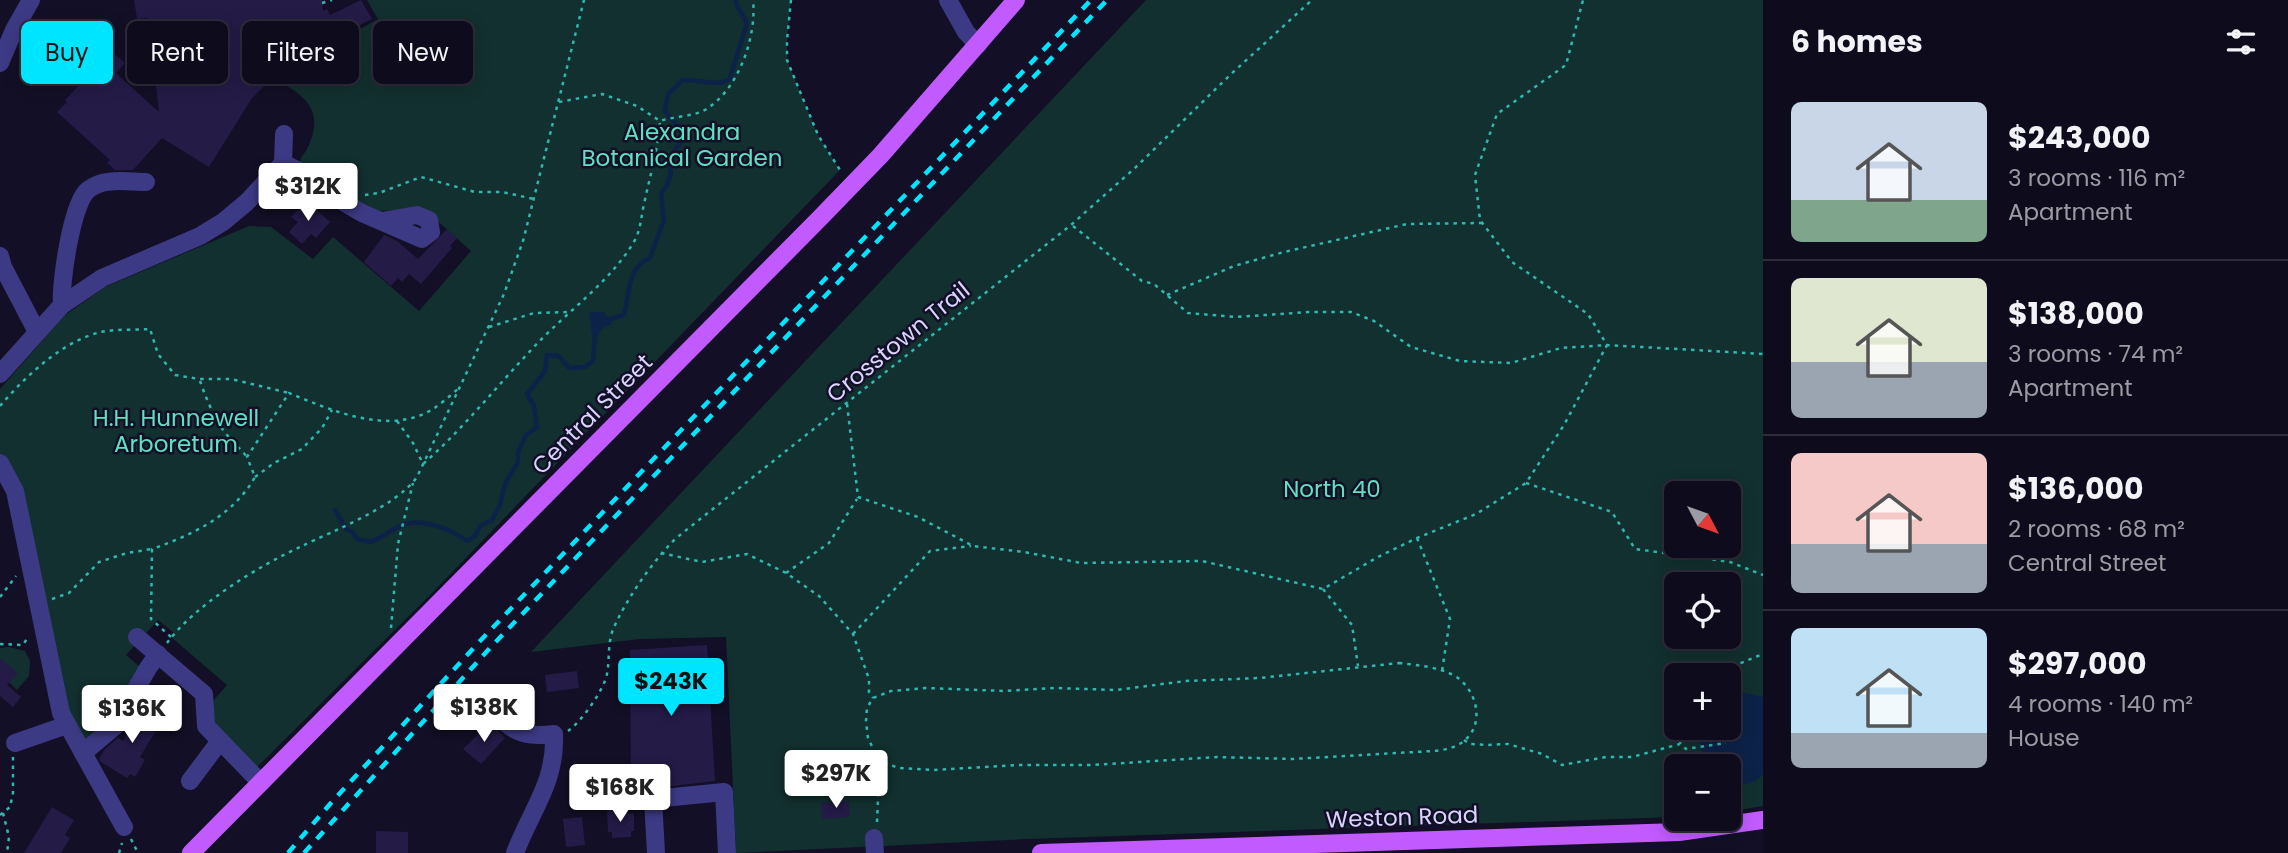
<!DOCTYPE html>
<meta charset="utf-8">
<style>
body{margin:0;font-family:Poppins,sans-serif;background:#171425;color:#f1f3f6;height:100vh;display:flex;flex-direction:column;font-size:26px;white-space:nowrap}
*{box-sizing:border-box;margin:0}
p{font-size:23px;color:#9b9ba3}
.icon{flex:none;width:38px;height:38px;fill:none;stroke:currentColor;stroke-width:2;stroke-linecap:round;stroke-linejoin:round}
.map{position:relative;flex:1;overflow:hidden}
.side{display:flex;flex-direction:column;background:#0e0b1c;width:525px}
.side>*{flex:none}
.guide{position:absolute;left:21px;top:21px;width:665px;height:63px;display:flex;gap:14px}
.needle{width:46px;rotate:131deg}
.controls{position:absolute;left:1664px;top:481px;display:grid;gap:14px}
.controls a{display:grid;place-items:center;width:77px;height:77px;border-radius:10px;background:#0e0b1c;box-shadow:0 4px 18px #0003,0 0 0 2px #2e2b3b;font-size:35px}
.price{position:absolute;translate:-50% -60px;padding:0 16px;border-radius:7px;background:#fff;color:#222;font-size:23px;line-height:46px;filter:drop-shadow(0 2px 4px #0008)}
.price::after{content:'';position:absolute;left:50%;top:42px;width:21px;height:16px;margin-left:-10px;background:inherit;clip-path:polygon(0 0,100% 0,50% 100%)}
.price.on{background:#00e5ff;color:#111}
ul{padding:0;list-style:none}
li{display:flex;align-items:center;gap:21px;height:175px;padding:0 28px}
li+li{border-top:2px solid #2e2b3b}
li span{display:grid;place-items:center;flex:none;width:196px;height:140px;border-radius:10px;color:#555}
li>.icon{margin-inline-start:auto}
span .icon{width:84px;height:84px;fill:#fffc;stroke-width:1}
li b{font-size:30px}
h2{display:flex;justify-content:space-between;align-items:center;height:84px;padding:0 28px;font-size:30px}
.pill{padding:0 24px;border-radius:10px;background:#0e0b1c;box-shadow:0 4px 18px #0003,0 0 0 2px #2e2b3b;font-size:24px;line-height:63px}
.pill.on{background:#00e5ff;color:#111}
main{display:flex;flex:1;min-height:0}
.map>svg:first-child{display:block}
.green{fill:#12302f;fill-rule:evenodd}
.water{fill:#0c2248}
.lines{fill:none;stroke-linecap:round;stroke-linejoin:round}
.stream{stroke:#0c2248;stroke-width:4.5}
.building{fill:#241b47}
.path{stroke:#2fb8b0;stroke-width:2.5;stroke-dasharray:3.5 5;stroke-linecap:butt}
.minor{stroke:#3d3a85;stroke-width:18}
.major{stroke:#c25bff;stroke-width:18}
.rail{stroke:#00e5ff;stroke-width:4.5;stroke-dasharray:10 9;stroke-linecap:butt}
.labels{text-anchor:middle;stroke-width:5;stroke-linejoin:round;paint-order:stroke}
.park-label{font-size:23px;fill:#5fe0c0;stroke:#130f26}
.street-label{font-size:23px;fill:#d9d4ff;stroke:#130f26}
</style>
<main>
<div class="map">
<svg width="1763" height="853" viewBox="0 0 1763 853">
<rect width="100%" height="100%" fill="#130f26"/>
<g class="green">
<path d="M367 0H791L787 40V60L818 135 840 170 433 592 251 773 205 710 227 685 171 637 174 633 158 620 126 655 146 672 127 706 81 749 65 722 0 463V389L64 316 105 287 249 226 271 227 313 259 333 237 419 311 471 251 424 209 378 211 360 205 300 162C301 155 305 154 308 147 323 114 310 99 282 83L349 43 346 37 378 19Z"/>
<path d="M1146 0H1763V806L1729 812V766H1676V817L1027 839 736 853 726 637 640 639 531 652ZM1676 494H1729V546H1676ZM1676 584H1729V637H1676ZM1676 676H1729V728H1676Z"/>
<polygon points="9,647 25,651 30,661 29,676 17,690 0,673 0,648"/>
</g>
<g class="water">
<polygon points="589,312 604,312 612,324 602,329 596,339 592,337"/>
<path d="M1736 691 1763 697V774C1754 785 1744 785 1730 785L1729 766H1706L1696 728H1729V694Z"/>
</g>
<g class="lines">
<g class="stream">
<path d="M608 320 624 315C630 295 626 268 650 258L664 220 661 194 667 185 671 173 669 162 674 151 682 141V131L665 111 668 94 683 80C698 79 720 88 730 78L747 23 736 4V0"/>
<path d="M335 510 346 529 353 532 357 539 371 542C383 537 393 528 405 524 425 518 451 530 467 541L475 536 480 526 492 520 500 505 505 484 518 462V452L526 435 537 427 534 406 527 394 545 371 547 355 559 356 569 368 585 367 593 361 595 335"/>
</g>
</g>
<g class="building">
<polygon points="134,0 322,0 323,11 327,9 330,15 361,0 372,19 340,35 343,40 271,79 252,98 209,167 162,138 133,170 115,170 107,163 110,160 57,112 67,102 65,100 111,51 125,63 116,73 159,112 148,18 137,19"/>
<polygon points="306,201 330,222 316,238 311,234 302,244 289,232 298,222 291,217"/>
<polygon points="447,229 457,238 450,246 452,248 421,284 409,274 402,282 398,278 391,286 364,262 384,235 397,241 418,259"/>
<polygon points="707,645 715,781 631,791 630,650"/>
<polygon points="0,658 18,673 7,685 21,697 13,707 0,696"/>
<polygon points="577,671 579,688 547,692 545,675"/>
<polygon points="155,708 166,714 140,757 145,760 135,777 130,774 127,778 101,762 99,759 105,749 118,738 123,741 140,713 149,718"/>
<polygon points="490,723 505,738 481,764 463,749"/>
<polygon points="849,801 850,817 822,819 821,803"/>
<polygon points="52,807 74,820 65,835 70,838 61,853 24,853"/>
<polygon points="607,809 618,809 618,814 634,813 634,831 631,831 631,837 612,838 612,832 608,832"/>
<polygon points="582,817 585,845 566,847 563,819"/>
<polygon points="376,831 408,832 408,853 376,853"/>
</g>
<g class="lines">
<g class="path">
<polyline points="791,0 787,40 787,60 818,135 840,170"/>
<polyline points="322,3 332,0"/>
<path d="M559 102 602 94 637 106 660 121C671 117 693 116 703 111 738 92 757 37 753 0"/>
<polyline points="365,195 379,193 421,177 475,192 502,192 534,199"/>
<polyline points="1073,226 1142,281 1154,284 1188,313 1236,317 1309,312 1351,312 1374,321 1411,347 1460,361 1511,363 1561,348 1607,345 1763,354"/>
<polyline points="1167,295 1234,266 1284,252 1407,224 1482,223"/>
<polyline points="489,327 534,313 568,312"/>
<path d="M200 381C205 396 217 425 228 436 234 444 241 449 247 457"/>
<polyline points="847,404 858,497 918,517 973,546 1024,552 1081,563 1202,561 1323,589 1378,557 1417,538 1476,514 1526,483 1564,425 1607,345 1588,314 1512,262 1480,220 1475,175 1497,114 1566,65 1583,0"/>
<path d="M0 406C25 377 62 341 101 332 116 329 134 330 150 329L158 354 175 375 199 379H231L289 393"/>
<path d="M397 421 413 443 423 464C463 429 496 387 533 348 566 312 610 283 635 240 641 228 641 217 644 204 650 176 658 150 660 121"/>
<polyline points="255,477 274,463 302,449 322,428 332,410"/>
<polyline points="1526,483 1612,512 1635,549 1730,562 1763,575"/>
<polyline points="1417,538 1450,619 1442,671"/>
<polyline points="661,553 702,562 747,554 786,573 819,596 853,634 869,679 869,692 873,698"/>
<polyline points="786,573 829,543 857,499"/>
<polyline points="1323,589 1352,625 1358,666"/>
<polyline points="0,597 16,576"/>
<polyline points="52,599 69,593 99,562 127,553 152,549"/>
<polyline points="391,628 398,544 413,483"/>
<polyline points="853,634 930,551 971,546"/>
<path d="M171 637 151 619 152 549C192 535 233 516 255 477L247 457 289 393C333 411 389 436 433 409 442 403 451 395 459 388"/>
<path d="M167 643C196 604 257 567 302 546 333 531 397 506 417 477L504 294 523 241 584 0"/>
<polyline points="0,644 23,645 28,637"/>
<path d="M1399 663C1417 665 1442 667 1458 678 1477 692 1485 724 1464 741 1455 748 1444 750 1433 751L1292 759 1217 757 1093 765H1018L934 770 899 768 879 761 868 738 866 721 867 708 873 698 891 691 926 688 1005 691 1055 688 1116 690 1186 681 1260 678Z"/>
<polyline points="1709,676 1763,654"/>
<path d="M568 731C581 722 604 690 607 674 610 658 607 643 614 627 629 595 651 564 675 539L1071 225 1136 167 1230 75 1312 0"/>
<polyline points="1464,740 1470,744 1486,745 1508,744 1542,754 1562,765 1606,757 1632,757 1680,744 1686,749 1726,743"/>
<polyline points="1680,744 1682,728"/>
<polyline points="3,813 9,837 7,853"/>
<polyline points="0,815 10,807 13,793 13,757"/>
<polyline points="877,822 879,777 883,763"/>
<polyline points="131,839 138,853"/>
<polyline points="119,853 122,843"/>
</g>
<g class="minor">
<polyline points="948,0 966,32 978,45"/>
<polyline points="0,63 14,30 31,0"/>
<polyline points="283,163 284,134"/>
<polyline points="0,256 3,267 37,332"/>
<path d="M62 305C60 284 72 202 88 190 103 177 128 182 146 182"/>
<polyline points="0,374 62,305 102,278 200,236 223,222 247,202 283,163 311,177 338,199 362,213 422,239 431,232 429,220 417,215 382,221"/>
<polyline points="0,463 15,491 61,713 124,827"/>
<polyline points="137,637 204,694 206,726 261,783"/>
<path d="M497 714C513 734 529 737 554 734 556 783 531 810 515 853"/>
<polyline points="15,743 67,725"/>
<polyline points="83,753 115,726 148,668 158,654"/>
<polyline points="190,781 220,741"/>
<polyline points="874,838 875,853"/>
<polyline points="656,853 653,799 724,792 727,853"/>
</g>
<g class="major">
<polyline points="191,853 820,218 881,155 1016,0"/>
<polyline points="1041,853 1679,832 1763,820"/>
</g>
<g class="rail">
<polyline points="288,853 330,804 481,640 1091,0"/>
<polyline points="304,853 490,648 1107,0"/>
</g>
</g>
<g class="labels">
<g class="park-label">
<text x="682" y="140">Alexandra<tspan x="682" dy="26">Botanical Garden</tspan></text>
<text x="176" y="426">H.H. Hunnewell<tspan x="176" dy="26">Arboretum</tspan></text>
<text x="1332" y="497">North 40</text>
</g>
<g class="street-label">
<text transform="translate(898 342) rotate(-39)" y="8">Crosstown Trail</text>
<text transform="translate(592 414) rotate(-45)" y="8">Central Street</text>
<text transform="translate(1402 817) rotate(-2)" y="8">Weston Road</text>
</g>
</g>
</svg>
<div class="controls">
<a><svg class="needle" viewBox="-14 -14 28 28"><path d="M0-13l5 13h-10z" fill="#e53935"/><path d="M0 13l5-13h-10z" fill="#9b9ba3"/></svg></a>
<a><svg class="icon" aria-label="locate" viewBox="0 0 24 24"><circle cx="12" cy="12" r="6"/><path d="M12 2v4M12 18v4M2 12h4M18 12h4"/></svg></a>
<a>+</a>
<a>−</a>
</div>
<b class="price" style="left:308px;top:223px">$312K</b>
<b class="price on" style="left:671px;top:718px">$243K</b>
<b class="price" style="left:484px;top:744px">$138K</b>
<b class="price" style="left:132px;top:745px">$136K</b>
<b class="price" style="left:836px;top:810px">$297K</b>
<b class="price" style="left:620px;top:824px">$168K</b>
<div class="guide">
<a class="pill on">Buy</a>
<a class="pill">Rent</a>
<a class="pill">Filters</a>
<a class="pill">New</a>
</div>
</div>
<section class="side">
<h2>6 homes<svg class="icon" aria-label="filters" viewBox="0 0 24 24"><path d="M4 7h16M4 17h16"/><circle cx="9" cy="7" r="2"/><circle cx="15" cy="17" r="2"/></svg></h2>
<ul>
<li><span style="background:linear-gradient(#c9d6e8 70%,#7fa58c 0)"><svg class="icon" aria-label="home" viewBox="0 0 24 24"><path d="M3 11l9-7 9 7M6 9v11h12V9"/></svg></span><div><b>$243,000</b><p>3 rooms · 116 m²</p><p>Apartment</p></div></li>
<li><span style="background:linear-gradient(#dfe7d0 60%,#9aa5b1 0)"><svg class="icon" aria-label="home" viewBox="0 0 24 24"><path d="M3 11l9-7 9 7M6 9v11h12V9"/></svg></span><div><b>$138,000</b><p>3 rooms · 74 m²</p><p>Apartment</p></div></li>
<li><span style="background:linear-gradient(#f6c9c9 65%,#9aa5b1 0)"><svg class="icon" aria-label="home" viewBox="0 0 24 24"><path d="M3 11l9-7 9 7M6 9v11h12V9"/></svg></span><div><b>$136,000</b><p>2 rooms · 68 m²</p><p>Central Street</p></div></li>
<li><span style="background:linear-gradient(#bfe0f5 75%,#9aa5b1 0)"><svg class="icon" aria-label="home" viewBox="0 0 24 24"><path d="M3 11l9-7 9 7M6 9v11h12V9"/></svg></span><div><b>$297,000</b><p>4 rooms · 140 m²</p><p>House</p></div></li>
</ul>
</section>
</main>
